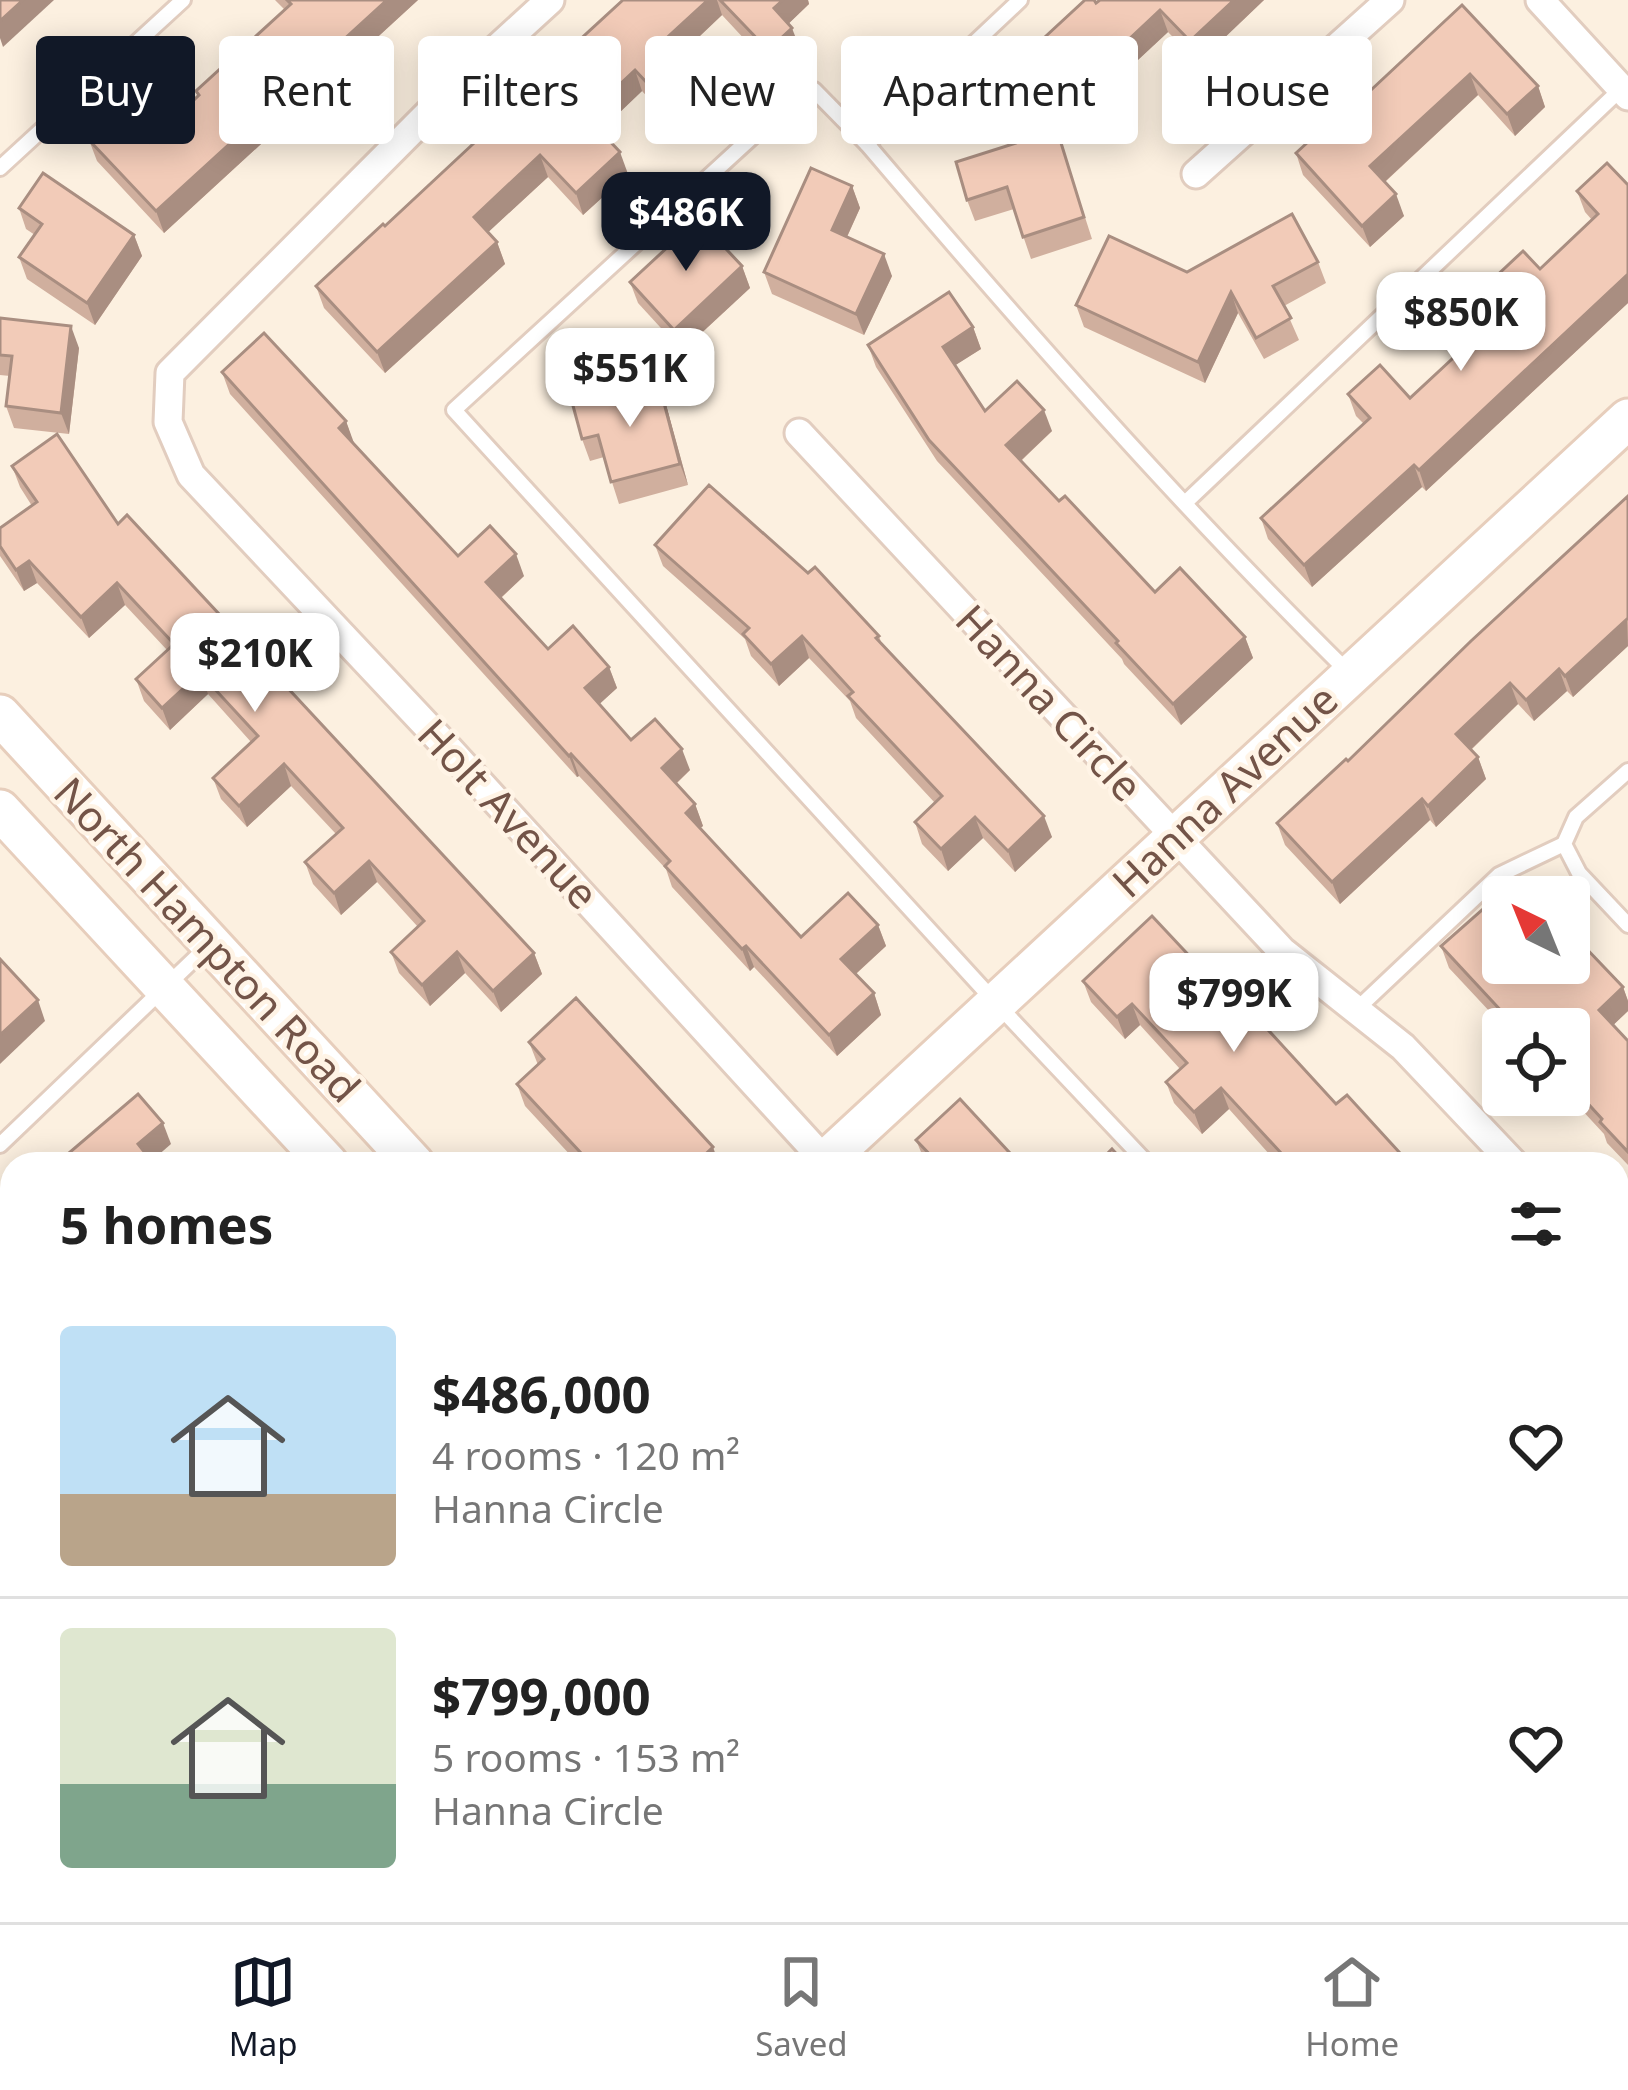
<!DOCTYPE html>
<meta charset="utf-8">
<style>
body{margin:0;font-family:"Noto Sans",sans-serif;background:#f6f6f6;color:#222;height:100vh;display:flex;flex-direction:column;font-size:45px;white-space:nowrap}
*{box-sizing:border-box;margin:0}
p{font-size:39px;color:#767676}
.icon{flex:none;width:66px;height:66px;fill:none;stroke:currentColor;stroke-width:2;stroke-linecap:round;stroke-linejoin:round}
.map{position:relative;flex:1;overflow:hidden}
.details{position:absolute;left:0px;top:1152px;width:1629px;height:771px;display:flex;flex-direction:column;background:#fff;border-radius:36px 36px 0 0;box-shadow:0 6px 30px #0003}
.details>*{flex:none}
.hud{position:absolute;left:36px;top:36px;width:1557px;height:108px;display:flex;gap:24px}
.needle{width:78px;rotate:317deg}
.controls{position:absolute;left:1482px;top:876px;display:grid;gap:24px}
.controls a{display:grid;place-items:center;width:108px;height:108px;border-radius:12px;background:#fff;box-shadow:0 6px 30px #0003;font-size:60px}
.price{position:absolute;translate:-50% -102px;padding:0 27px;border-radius:24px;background:#fff;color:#222;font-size:39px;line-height:78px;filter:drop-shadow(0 3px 6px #0008)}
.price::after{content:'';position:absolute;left:50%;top:72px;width:36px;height:27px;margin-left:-18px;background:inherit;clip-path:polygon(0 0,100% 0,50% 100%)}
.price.on{background:#111827;color:#fff}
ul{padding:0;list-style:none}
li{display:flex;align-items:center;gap:36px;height:300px;padding:0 60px}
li+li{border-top:3px solid #e0e0e0}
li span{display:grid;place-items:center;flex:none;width:336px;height:240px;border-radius:12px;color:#555}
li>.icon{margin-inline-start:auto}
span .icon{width:144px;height:144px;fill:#fffc;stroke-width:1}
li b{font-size:51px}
h2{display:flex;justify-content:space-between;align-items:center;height:144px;padding:0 60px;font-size:51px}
.chip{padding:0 42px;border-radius:12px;background:#fff;box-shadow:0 6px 30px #0003;font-size:42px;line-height:108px}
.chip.on{background:#111827;color:#fff}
.menu{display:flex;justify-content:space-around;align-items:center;height:168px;border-top:3px solid #e0e0e0;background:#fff;font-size:33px;color:#767676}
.menu a{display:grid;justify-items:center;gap:6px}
.menu .on{color:#111827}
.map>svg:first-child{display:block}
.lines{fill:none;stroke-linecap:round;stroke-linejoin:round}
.lane-casing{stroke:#e2cdbf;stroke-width:20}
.street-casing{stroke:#e2cdbf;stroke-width:33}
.secondary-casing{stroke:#e7cebc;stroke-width:45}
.lane{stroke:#fff;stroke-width:14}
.street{stroke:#fff;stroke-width:27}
.secondary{stroke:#fff;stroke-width:39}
.wall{fill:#d0af9e}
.shaded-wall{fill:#a98e81}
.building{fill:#f2cbb8;stroke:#a98e81;stroke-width:3}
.labels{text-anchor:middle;stroke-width:9;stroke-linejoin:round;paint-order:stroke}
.street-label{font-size:42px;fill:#735448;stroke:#fff4e6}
</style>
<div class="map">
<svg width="1628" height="1922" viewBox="0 0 1628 1922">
<rect width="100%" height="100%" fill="#fcf0e0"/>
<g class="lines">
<g class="lane-casing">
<g id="lane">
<polyline points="1020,0 867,144 814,90 787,105 454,410 996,1003 1148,1164"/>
<path d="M867 144C1021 325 1178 504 1347 671"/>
<polyline points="0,168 183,0"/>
<polyline points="1185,503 1621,89"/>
<polyline points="1628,771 1576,817 1564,844 1579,873 1628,925"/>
<polyline points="1356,1010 1499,875 1564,844"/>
<polyline points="0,1145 209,945"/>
<polyline points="0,1591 12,1604"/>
<polyline points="1617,1645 1628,1657"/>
<polyline points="309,1911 320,1922"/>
</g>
</g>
<g class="street-casing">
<g id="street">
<polyline points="550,0 455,87 170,373 168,422 191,475 444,744 828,1164"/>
<polyline points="1540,0 1628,96"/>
<polyline points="1196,174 1390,0"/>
<polyline points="799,433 1282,951 1403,1047 1514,1164"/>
<polyline points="0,1249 12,1262"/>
<polyline points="1617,1273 1628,1284"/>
<polyline points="619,1911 629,1922"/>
<polyline points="1524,1911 1535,1922"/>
</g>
</g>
<g class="secondary-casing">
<g id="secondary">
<polyline points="0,715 414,1164"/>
<polyline points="0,810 328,1164"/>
<polyline points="822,1164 1628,419"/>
<polyline points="0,1815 12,1806"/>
<polyline points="1018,1911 1028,1922"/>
<polyline points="1111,1911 1121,1922"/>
</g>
</g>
<use href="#lane" class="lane"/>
<use href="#street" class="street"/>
<use href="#secondary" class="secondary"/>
</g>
<g class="wall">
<polygon points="275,0 418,0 164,233 97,161 89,140 150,142 198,97 196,91 285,10"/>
<polygon points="623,0 808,0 809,4 788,24 800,49 775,72 722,15 675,60 688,74 696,96 670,121 642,91 600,131 628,174 583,215 548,177 488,232 497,242 505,264 385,373 324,308 316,286 385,226 502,117 500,113"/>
<polygon points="1100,0 1264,0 1198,63 1168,32 1067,126 1027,83 1019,61"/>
<polygon points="1462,5 1538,86 1545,107 1515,136 1478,95 1385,182 1404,216 1370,247 1303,175 1296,153 1371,90"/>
<polygon points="1057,130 1092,239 1031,259 1014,209 975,221 967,200"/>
<polygon points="1628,185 1628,303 1426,491 1422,487 1312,587 1268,539 1261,518 1364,424 1356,416 1348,394 1410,398 1473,339 1467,332 1459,311 1540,269 1592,220 1585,212 1577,191"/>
<polygon points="852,186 860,208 847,237 892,276 864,335 772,294 764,272"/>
<polygon points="19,208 134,235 142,256 95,325 27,279 19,257 35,235 26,229"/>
<polygon points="1318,262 1326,283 1284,306 1299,340 1264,359 1238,313 1205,383 1084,327 1076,305 1187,272"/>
<polygon points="742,266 750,288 682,351 638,303 630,282"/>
<polygon points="0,318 79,348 69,434 14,428 6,406 10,376 0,375"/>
<polygon points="973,327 981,349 955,365 985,411 1052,431 1021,461 1059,501 1155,592 1245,637 1253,658 1181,725 1124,664 1122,659 937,461 876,367 868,345"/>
<polygon points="222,372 346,421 353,443 458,556 524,576 501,598 548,649 609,667 617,688 599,704 631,740 690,770 676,784 695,804 703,826 700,828 801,937 878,925 886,946 856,974 874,993 881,1015 837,1056 754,967 750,971 672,887 666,869 579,776 577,777 230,394"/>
<polygon points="658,380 665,401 688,485 619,504 604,457 590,461 582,439"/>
<polygon points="12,466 118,524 534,953 542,974 501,1012 465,973 430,1006 399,973 391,952 418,927 377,882 341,915 313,884 305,862 336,834 291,786 247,827 221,799 213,778 251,742 208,694 170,730 144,701 136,679 167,650 125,605 89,638 37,583 24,591 0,556 0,528 32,506 20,487"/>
<polygon points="1628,496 1628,646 1573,697 1567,691 1534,721 1518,704 1471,750 1478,757 1486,779 1436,827 1430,820 1340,904 1285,845 1277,823 1348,761"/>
<polygon points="655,545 879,636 882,645 1052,837 1015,872 983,838 948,871 922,844 915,822 935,803 856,718 850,701 809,658 779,686 751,656 745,639 663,566"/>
<polygon points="1585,940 1588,950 1623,987 1628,1001 1628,1011 1613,1025 1628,1041 1628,1165 1607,1143 1604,1134 1568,1095 1569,1029 1506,1029 1449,968 1441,946 1503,963"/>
<polygon points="1083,981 1242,1012 1336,1104 1410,1164 1278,1164 1229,1109 1202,1134 1174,1103 1166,1082 1180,1069 1140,1025 1125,1039 1091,1002"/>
<polygon points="529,1042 719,1164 575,1164 573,1158 525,1106 517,1084 538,1065"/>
<polygon points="916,1140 1020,1164 926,1164"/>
<polygon points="1617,1372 1628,1384 1628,1494 1617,1482"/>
<polygon points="12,1452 12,1507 0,1495 0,1463"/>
<polygon points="1628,1525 1628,1559 1618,1535"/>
<polygon points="1628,1769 1628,1920 1617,1908 1617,1779"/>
<polygon points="75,1911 186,1911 189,1915 242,1922 86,1922"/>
<polygon points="427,1911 519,1911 529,1922 437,1922"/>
<polygon points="720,1911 827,1911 830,1913 875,1922 731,1922"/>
<polygon points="1268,1911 1421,1911 1427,1917 1441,1922 1345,1922 1336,1912 1325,1922 1278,1922"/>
</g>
<g class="shaded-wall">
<polygon points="23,0 54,0 3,47 0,38 0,21"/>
<polygon points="387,0 418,0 164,233 156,211"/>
<polygon points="708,0 717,0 722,15 668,66 660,44"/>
<polygon points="783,0 808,0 809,4 782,30 774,8"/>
<polygon points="1234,0 1264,0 1198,63 1190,41"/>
<polygon points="1160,10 1168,32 1067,126 1059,105"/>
<polygon points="792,28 800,49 775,72 768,50"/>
<polygon points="635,70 642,91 594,137 586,116"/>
<polygon points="688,74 696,96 670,121 662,99"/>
<polygon points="1470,74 1478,95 1378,188 1370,166"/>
<polygon points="1538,86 1545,107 1515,136 1507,114"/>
<polygon points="620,152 628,174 583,215 576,193"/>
<polygon points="540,155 548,177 482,238 474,217"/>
<polygon points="852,186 860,208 840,252 832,230"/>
<polygon points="1396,194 1404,216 1370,247 1362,226"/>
<polygon points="134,235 142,256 95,325 87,303"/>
<polygon points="497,242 505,264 385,373 377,352"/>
<polygon points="884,254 892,276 864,335 856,314"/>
<polygon points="742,266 750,288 682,351 674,330"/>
<polygon points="1628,274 1628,303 1426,491 1419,470"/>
<polygon points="1231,292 1238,313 1205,383 1198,362"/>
<polygon points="71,326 79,348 69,434 61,413"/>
<polygon points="973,327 981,349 951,368 943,347"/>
<polygon points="658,380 665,401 688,485 680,464"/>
<polygon points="1044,410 1052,431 1014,467 1006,445"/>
<polygon points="346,421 354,443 347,449 339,428"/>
<polygon points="1414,465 1422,487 1312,587 1304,565"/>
<polygon points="516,554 524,576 494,604 486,582"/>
<polygon points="29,561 37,583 24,591 16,570"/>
<polygon points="117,583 125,605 89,638 81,617"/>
<polygon points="1627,618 1628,646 1573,697 1565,676"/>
<polygon points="802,636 809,658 779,686 771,664"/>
<polygon points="1245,637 1253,658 1181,725 1173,704"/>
<polygon points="609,667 617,688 593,710 585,688"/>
<polygon points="1559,669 1567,691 1534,721 1526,700"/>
<polygon points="200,673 208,694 170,730 162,708"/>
<polygon points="1510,683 1518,704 1464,756 1456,734"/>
<polygon points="682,749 690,770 669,790 662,768"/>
<polygon points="571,754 579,776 577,777 569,756"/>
<polygon points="1478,757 1486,779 1436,827 1428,806"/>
<polygon points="284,764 291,786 247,827 239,806"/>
<polygon points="1422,799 1430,820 1340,904 1332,882"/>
<polygon points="695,804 703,826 693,834 686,813"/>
<polygon points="1044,816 1052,837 1015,872 1008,851"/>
<polygon points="975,817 983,838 948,871 941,849"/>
<polygon points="369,861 377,882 341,915 334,893"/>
<polygon points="878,925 886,946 849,980 841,959"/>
<polygon points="746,946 754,967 750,971 742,949"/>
<polygon points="457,952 465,973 430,1006 422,985"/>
<polygon points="534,953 542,974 501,1012 493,991"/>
<polygon points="1623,987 1628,1001 1628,1011 1607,1031 1599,1010"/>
<polygon points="874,993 881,1015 837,1056 829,1035"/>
<polygon points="38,1000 45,1021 0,1064 0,1035"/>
<polygon points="1132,1004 1140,1025 1125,1039 1117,1017"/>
<polygon points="1221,1088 1229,1109 1202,1134 1194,1112"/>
<polygon points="163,1123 171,1144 148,1164 138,1144"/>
<polygon points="713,1147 719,1164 695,1164"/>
<polygon points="646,1154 649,1164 635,1164"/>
<polygon points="3,1342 10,1364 0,1374 0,1345"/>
<polygon points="12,1632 12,1661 0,1672 0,1643"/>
<polygon points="1305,1911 1336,1911 1336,1912 1325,1922 1293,1922"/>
</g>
<g class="building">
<polygon points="0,0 23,0 0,21"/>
<polygon points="287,0 387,0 156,211 89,140 120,110 150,142 199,95 196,91 291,4"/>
<polygon points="623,0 708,0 660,44 688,74 662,99 635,70 586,116 620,152 576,193 540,155 474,217 497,242 377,352 316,286 383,224 385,226 503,116 500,113"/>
<polygon points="720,0 783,0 774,8 792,28 768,50"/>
<polygon points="1085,0 1094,0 1096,3 1100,0 1234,0 1190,41 1160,10 1059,105 1019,61"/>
<polygon points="1462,5 1538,86 1507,114 1470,74 1370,166 1396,194 1362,226 1296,153 1368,87 1371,90"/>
<polygon points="1057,130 1084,217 1023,237 1007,187 967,200 956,162"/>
<polygon points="1607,163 1628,185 1628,274 1419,470 1414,465 1304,565 1261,518 1370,418 1348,394 1380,365 1410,398 1480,333 1459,311 1523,251 1540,269 1598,214 1577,191"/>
<polygon points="811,168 852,186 832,230 884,254 856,314 764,272"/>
<polygon points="43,173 134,235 87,303 19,257 42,224 19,208"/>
<polygon points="1292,214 1318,262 1273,286 1291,318 1256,338 1231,292 1198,362 1076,305 1109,236 1187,272"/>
<polygon points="698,219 742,266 674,330 630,282"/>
<polygon points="949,292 973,327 943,347 985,411 1017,381 1044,410 1006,445 1059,501 1065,496 1155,592 1180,568 1245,637 1173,704 1116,643 1118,641 929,440 868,345"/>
<polygon points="0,318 71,326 61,413 6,406 12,356 0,355"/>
<polygon points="264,333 346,421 339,428 458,556 490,526 516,554 486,582 548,649 573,626 609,667 585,688 631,740 655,719 682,749 662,768 695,804 686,813 801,937 848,893 878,925 841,959 874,993 829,1035 746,946 742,949 665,866 670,861 571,754 569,756 222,372"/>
<polygon points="658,380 680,464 611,482 598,435 582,439 572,402"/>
<polygon points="57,434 118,524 127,515 534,953 493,991 457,952 422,985 391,952 424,921 369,861 334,893 305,862 343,828 284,764 239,806 213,778 258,736 200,673 162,708 136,679 174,644 117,583 81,617 29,561 16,570 0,546 0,528 37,502 12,466"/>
<polygon points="709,485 808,573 815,567 879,636 876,638 1044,816 1008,851 975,817 941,849 915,822 942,796 848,696 853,692 802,636 771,664 743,634 749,628 655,545"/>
<polygon points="1628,496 1628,618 1565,676 1559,669 1526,700 1510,683 1456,734 1478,757 1428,806 1422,799 1332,882 1277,823 1346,759 1348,761 1471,641"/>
<polygon points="1483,909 1503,931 1503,963 1569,963 1569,922 1585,940 1581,943 1623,987 1599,1010 1628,1041 1628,1152 1600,1122 1602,1119 1569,1083 1569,1029 1518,1029 1441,946"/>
<polygon points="1152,916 1242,1012 1247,1007 1336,1104 1347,1095 1410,1164 1281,1164 1276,1159 1282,1154 1221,1088 1194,1112 1166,1082 1187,1063 1132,1004 1117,1017 1083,981"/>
<polygon points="0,959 38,1000 0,1035"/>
<polygon points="576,998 713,1147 695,1164 655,1164 646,1154 635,1164 579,1164 573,1158 580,1152 517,1084 544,1059 529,1042"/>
<polygon points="138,1094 163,1123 138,1144 154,1164 56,1164"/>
<polygon points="960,1099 1020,1164 939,1164 916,1140"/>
<polygon points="1112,1149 1126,1164 1097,1164"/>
<polygon points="1617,1372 1628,1384 1628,1482 1617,1469"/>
<polygon points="12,1452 12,1494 0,1481 0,1463"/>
<polygon points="1628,1525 1628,1546 1618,1535"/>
<polygon points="0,1619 12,1632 0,1643"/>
<polygon points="1628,1769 1628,1906 1617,1895 1617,1779"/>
<polygon points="87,1911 186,1911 189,1915 194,1911 232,1911 242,1922 98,1922"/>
<polygon points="439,1911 519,1911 529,1922 448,1922"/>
<polygon points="733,1911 827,1911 830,1913 832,1911 865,1911 875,1922 743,1922"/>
<polygon points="1279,1911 1305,1911 1293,1922 1289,1922"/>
<polygon points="1347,1911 1421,1911 1427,1917 1432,1913 1441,1922 1356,1922"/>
</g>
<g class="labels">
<g class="street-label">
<text transform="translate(1049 703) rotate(47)" y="15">Hanna Circle</text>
<text transform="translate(1225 791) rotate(-43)" y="15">Hanna Avenue</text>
<text transform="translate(508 814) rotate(47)" y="15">Holt Avenue</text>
<text transform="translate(207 940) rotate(47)" y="15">North Hampton Road</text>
</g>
</g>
</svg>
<div class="controls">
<a><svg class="needle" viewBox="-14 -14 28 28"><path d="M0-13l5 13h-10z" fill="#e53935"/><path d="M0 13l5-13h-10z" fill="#767676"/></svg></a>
<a><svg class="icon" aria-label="locate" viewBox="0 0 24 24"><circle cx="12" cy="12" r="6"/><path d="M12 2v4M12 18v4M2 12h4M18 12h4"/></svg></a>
</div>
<b class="price on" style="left:686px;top:274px">$486K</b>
<b class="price" style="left:1461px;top:374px">$850K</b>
<b class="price" style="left:630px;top:430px">$551K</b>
<b class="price" style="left:255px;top:715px">$210K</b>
<b class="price" style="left:1234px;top:1055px">$799K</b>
<div class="hud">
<a class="chip on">Buy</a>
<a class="chip">Rent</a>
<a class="chip">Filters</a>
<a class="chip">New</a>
<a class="chip">Apartment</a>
<a class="chip">House</a>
</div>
<section class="details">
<h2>5 homes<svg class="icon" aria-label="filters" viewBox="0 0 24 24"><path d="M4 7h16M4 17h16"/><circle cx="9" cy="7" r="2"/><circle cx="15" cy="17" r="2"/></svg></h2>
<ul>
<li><span style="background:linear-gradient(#bfe0f5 70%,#b9a48a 0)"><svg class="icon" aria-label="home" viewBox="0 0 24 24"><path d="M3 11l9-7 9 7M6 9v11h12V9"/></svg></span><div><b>$486,000</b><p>4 rooms · 120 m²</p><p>Hanna Circle</p></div><svg class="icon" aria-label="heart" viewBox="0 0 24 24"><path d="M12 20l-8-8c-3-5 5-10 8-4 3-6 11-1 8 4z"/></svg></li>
<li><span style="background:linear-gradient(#dfe7d0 65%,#7fa58c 0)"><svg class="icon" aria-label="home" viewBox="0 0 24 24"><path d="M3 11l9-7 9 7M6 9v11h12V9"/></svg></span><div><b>$799,000</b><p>5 rooms · 153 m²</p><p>Hanna Circle</p></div><svg class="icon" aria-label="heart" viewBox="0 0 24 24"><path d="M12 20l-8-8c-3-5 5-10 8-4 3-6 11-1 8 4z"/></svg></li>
</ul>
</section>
</div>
<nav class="menu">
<a class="on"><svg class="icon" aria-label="map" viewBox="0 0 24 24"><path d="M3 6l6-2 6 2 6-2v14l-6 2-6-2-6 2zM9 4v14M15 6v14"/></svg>Map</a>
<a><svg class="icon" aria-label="saved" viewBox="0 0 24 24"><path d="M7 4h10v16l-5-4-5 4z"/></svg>Saved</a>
<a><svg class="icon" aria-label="home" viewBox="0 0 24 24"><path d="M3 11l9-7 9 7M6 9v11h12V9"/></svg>Home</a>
</nav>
